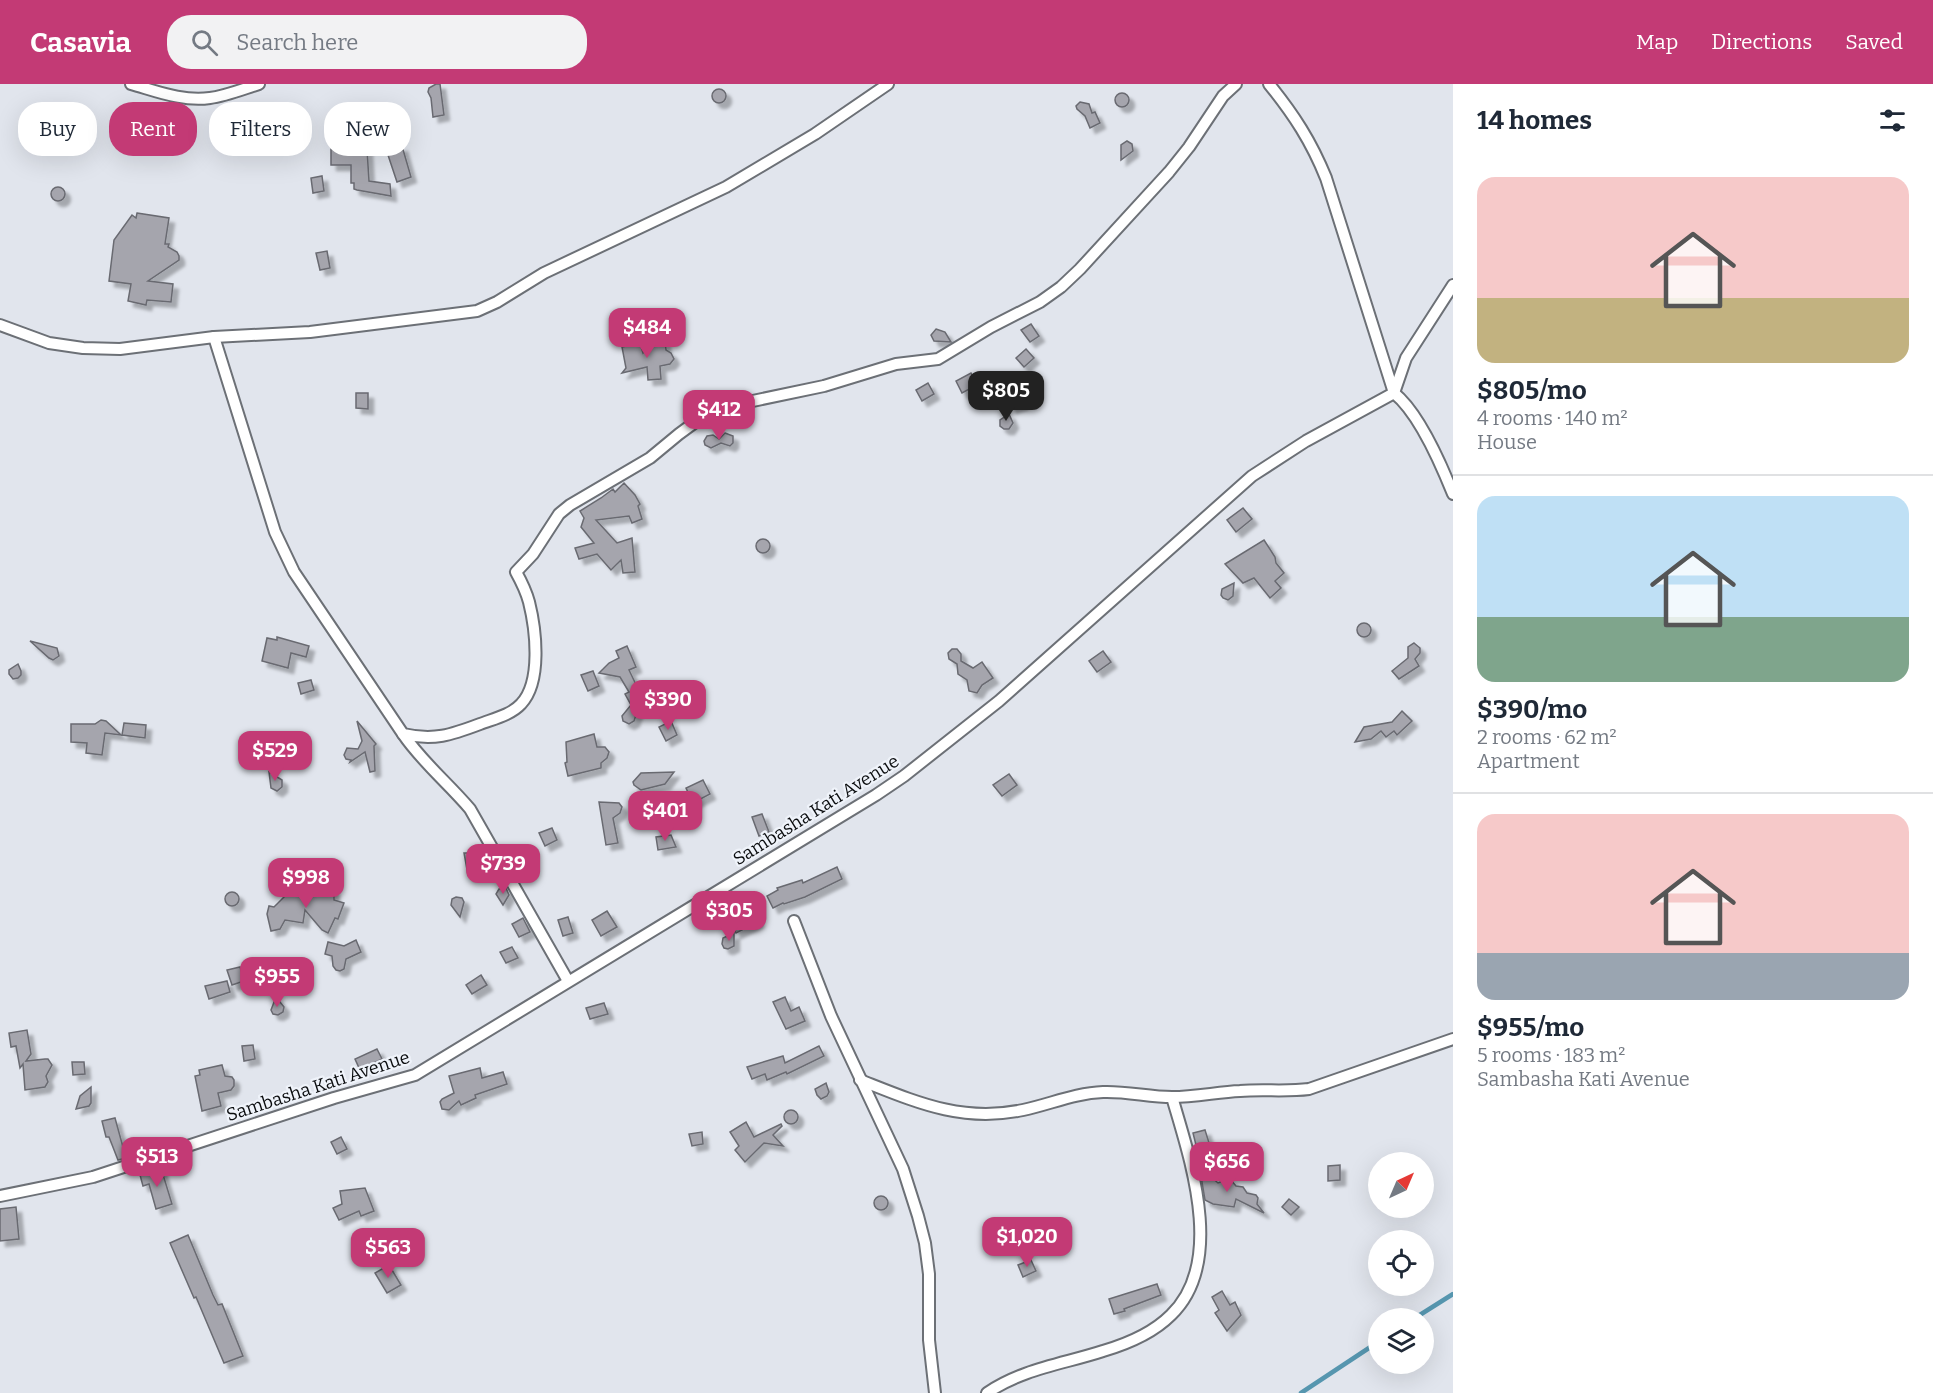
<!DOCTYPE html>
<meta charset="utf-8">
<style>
body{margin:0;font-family:Bitter,serif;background:#f2f2f3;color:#1f2937;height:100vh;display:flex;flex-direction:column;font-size:22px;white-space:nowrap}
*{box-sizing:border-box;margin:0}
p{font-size:20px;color:#747a83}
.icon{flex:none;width:33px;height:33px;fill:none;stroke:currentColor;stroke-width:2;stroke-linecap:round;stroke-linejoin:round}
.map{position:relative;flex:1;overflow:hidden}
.drawer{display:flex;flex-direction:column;background:#fff;width:480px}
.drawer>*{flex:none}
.top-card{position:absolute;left:18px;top:18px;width:570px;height:54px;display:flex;gap:12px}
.needle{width:39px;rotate:44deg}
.fabs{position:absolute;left:1368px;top:1068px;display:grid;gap:12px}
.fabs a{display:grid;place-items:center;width:66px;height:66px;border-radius:50%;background:#fff;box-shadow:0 6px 24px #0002;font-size:30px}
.price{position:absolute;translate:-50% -51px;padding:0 14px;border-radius:12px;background:#c33a75;color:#fff;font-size:20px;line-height:39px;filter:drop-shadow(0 2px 3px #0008)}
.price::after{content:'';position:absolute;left:50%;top:36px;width:18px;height:14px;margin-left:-9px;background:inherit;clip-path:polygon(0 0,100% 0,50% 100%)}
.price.current{background:#222;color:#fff}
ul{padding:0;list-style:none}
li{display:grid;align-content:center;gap:12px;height:318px;padding:0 24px}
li+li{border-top:2px solid #e0e1e3}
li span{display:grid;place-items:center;height:186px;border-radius:18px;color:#555}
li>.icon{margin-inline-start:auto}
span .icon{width:108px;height:108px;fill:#fffc;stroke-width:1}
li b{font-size:26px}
h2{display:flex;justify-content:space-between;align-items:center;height:72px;padding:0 24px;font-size:26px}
.chip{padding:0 21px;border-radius:24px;background:#fff;box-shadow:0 6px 24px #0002;font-size:21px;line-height:54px}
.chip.current{background:#c33a75;color:#fff}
header{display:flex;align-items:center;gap:36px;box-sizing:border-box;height:84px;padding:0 30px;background:#c33a75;color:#fff}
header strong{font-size:28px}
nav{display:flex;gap:33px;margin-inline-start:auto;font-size:21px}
.search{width:420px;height:54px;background:#f2f2f3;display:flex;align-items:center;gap:15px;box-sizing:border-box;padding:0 21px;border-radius:24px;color:#747a83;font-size:22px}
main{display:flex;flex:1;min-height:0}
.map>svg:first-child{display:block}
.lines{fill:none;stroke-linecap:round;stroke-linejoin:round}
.stream{stroke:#5696af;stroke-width:4.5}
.building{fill:#a5a5ad;stroke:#696a71;stroke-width:1.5;filter:url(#shadow)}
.street-casing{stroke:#6c7076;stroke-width:14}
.street{stroke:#fff;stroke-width:10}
.labels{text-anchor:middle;stroke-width:4.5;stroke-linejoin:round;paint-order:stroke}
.street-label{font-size:18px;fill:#0a0c0e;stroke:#eff3fa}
</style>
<header>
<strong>Casavia</strong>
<div class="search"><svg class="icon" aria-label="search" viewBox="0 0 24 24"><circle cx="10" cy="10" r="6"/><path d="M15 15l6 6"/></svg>Search here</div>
<nav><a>Map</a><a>Directions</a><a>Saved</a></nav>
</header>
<main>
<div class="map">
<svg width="1453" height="1309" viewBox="0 0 1453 1309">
<defs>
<filter id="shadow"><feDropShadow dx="5.5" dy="5.5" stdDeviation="1.5" flood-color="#0004"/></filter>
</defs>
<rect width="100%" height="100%" fill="#e1e5ed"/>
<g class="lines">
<g class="stream">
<polyline points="1415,1234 1453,1210"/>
<polyline points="1301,1309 1378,1258"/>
</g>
</g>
<g class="building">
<polygon points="436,0 440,0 444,31 433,33 431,14 428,8 429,4"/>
<circle cx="719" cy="12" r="7"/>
<circle cx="1122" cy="16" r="7"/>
<polygon points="1080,18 1089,20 1092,29 1095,28 1100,39 1090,44 1085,32 1077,25 1076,22"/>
<polygon points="1127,57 1132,60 1133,67 1121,76 1121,61"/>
<polygon points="402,62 411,93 397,98 386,65"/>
<polygon points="331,65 367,65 369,97 390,100 391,112 357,106 354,105 354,99 351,99 351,81 331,81"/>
<polygon points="322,92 324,107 313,109 311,94"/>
<circle cx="58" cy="110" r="7"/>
<polygon points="137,129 169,134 165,160 169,160 168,163 177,168 179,172 179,176 148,197 173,200 171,218 147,216 146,221 128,217 131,200 109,197 114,156 132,131 136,134"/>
<polygon points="327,167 330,184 320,186 316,169"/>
<polygon points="1031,240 1039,252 1030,258 1021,246"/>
<polygon points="936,245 945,248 951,258 934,257 931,251"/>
<polygon points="665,257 666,266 671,269 674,275 670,280 660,282 661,295 648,296 647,283 622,289 626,284 622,263 640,259 643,269 654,258"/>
<polygon points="1026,265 1034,274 1024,283 1016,274"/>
<polygon points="971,289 977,301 962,309 956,297"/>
<polygon points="928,299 934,310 922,317 916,306"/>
<polygon points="1018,306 1023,320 1011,324 1006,310"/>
<polygon points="356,309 368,309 368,325 356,324"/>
<polygon points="1009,330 1013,339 1009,345 1004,345 1000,342 1000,336"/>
<polygon points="725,349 733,352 733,359 730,362 721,359 711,364 705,361 704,357 707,352 713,351 719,355"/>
<polygon points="624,399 635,411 640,420 638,422 642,435 632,439 629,432 596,436 617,459 632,454 635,488 623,489 621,476 611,486 597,470 579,475 575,464 594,459 581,443 584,434 580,427 601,414 613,405 615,408"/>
<polygon points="1243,424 1252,435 1236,448 1227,436"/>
<circle cx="763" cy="462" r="7"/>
<polygon points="1264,456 1275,473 1276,479 1284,489 1275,497 1281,504 1270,514 1254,494 1243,499 1225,480"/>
<polygon points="1234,499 1233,512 1228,516 1223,514 1221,511 1222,505"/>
<circle cx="1364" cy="546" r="7"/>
<polygon points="277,553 309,562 306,573 291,569 288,584 262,577 267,554 277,556"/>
<polygon points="30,557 57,564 59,572 53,576 49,574"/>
<polygon points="1414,559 1420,564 1420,569 1415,575 1419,582 1399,595 1392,587 1408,574 1408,563"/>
<polygon points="627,562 636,583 629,586 641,611 643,610 634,637 629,640 623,637 622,632 631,621 625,610 629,608 620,593 599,589 609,579 619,574 616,567"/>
<polygon points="952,565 957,565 961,570 961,577 973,584 982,578 993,594 982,601 977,609 969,607 967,596 958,590 957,580 949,575 948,569"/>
<polygon points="1103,567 1111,578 1097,588 1089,577"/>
<polygon points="18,580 21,587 21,591 18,594 13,595 9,590 9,586"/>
<polygon points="593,587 599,602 588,607 581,591"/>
<polygon points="311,596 314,606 301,610 298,599"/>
<polygon points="1402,627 1412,637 1397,651 1394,647 1386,653 1381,647 1371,655 1355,658 1364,643 1392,638"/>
<polygon points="101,636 106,637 121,651 105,649 102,671 86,669 87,659 71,658 71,640 95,640"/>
<polygon points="357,637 376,660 374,662 375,687 370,688 365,668 350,678 351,676 346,675 344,671 347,664 358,665 362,657"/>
<polygon points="671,637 677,651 666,657 659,643"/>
<polygon points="124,639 146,641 145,654 122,651"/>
<polygon points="594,650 597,663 605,663 609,668 607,674 601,679 601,684 568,692 565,679 567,678 566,658"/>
<polygon points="269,688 282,696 282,703 277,707 271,704"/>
<polygon points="674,688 665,700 641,706 634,701 633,698 641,689"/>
<polygon points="1009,690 1017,701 1002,712 993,701"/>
<polygon points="703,696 710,710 693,719 686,704"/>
<polygon points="656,717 664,724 662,731 658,733 651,727 651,724"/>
<polygon points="599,718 619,719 622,723 620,729 613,734 618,759 606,761"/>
<polygon points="762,730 769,748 759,752 752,733"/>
<polygon points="552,744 557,756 545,762 539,749"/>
<polygon points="671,751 676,763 658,766 656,753"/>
<polygon points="478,762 483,788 468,791 464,769 469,769"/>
<polygon points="837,783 842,795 805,813 784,820 783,819 773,824 767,812 778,806 777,804 802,796 803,799"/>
<polygon points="506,804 509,811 503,821 496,810 499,805"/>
<polygon points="314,805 334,806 334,816 344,819 338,835 335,834 328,849 322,846 305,826 303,839 285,836 280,845 271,847 267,830 269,822 274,823 290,807 309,808"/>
<circle cx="232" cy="815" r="7"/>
<polygon points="456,813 462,814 464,818 460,833 451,821 452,815"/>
<polygon points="752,825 758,838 736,849 730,836"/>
<polygon points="607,827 617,843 601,852 592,836"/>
<polygon points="568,833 573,849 563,852 558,836"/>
<polygon points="523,834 530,848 519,853 512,840"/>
<polygon points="734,849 734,862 728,865 724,864 722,860 723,854"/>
<polygon points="356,856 361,868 346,875 344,885 340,887 336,886 333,882 332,872 325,870 328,858 344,862"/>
<polygon points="512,863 518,874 506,879 500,868"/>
<polygon points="240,883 244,897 232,901 227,886"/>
<polygon points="481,891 487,901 472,910 466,901"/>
<polygon points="227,897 230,908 209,915 205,902"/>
<polygon points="276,913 284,923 283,928 278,931 273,930 271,926"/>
<polygon points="785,913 791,927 799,923 805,937 786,945 773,918"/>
<polygon points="604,919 608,930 590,935 586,924"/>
<polygon points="27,946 31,970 26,977 45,975 48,975 52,981 46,992 48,998 45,1003 25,1006 23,980 20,984 16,962 11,963 9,949"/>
<polygon points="253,961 255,975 244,977 242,962"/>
<polygon points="819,962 824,972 787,990 786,988 767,996 765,990 752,995 747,983 783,972 785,979"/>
<polygon points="377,965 382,975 360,986 355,975"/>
<polygon points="72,978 84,978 85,990 73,991"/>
<polygon points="222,981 225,992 232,993 234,996 234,1002 231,1006 218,1009 221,1022 202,1027 195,992 200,991 199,986"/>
<polygon points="480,984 482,994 503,988 507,1000 475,1011 476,1014 461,1021 459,1017 449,1026 442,1025 440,1018 442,1015 454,1009 449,992"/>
<polygon points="826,999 829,1008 827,1012 821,1015 817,1011 815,1005"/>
<polygon points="91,1003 91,1019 89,1022 76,1025 80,1012"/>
<circle cx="791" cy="1033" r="7"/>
<polygon points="115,1034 126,1074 118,1076 109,1053 106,1053 102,1037"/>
<polygon points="746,1038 754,1053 781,1040 782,1042 773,1051 783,1062 764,1059 745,1078 735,1066 739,1062 730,1048"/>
<polygon points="1205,1046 1210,1062 1197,1065 1193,1049"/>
<polygon points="702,1048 703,1060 692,1062 689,1050"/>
<polygon points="341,1053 347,1065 337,1070 331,1058"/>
<polygon points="1340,1081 1340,1096 1328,1097 1328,1082"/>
<polygon points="161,1084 172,1120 156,1125 149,1100 143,1102 140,1091"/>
<polygon points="1204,1091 1210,1092 1218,1099 1226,1096 1231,1096 1236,1102 1243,1103 1247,1109 1256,1111 1258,1114 1257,1120 1264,1129 1236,1115 1234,1123 1213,1120 1205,1116 1201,1092"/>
<polygon points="365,1104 374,1127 361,1132 359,1127 339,1136 333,1124 342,1120 340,1107"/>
<circle cx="881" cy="1119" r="7"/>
<polygon points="1289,1115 1299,1123 1291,1131 1282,1123"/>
<polygon points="16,1123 19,1155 0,1157 0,1125"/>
<polygon points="188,1151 213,1211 218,1221 222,1220 243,1272 224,1279 196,1213 194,1214 170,1159"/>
<polygon points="1031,1176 1036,1187 1023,1193 1018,1181"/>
<polygon points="389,1181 401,1201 387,1209 375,1189"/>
<polygon points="1157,1200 1161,1211 1124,1225 1125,1227 1114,1230 1109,1215"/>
<polygon points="1222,1207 1230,1221 1235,1218 1241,1231 1227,1247 1215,1229 1219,1226 1212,1213"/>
</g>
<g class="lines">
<g class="street-casing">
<g id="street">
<path d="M131 0C156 7 183 18 210 14 226 12 243 5 259 0"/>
<path d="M1269 0C1294 31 1311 57 1326 94L1394 309C1419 329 1441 380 1453 410"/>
<polyline points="0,241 49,259 83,264 120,265 214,253 310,248 477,227 497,218 544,189 726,103 815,50 888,0"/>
<path d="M214 253 275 448 294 488 403 650C434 657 451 651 480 640 493 635 511 631 521 620 542 598 536 546 529 518 526 507 521 497 516 488L533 470 559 430 570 421 650 374 679 350 694 339 714 329 743 319 824 302 896 280 938 275 991 243 1040 218 1061 203 1080 185 1169 88 1189 63 1223 12 1236 0"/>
<path d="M403 650C422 678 448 699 470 725L568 897"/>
<polyline points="794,837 831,932 903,1085 918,1132 925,1159 929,1190 929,1256 935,1309"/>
<path d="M860 996C916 1018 962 1039 1023 1026 1051 1020 1075 1009 1103 1008 1126 1007 1149 1013 1172 1013 1195 1013 1218 1008 1240 1007 1263 1005 1286 1008 1309 1005L1453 955"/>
<polyline points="0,1112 93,1093 334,1014 415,991 876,711 904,692 999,617 1252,392 1306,357 1394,309 1406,274 1453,201"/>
<path d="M987 1309C1022 1285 1063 1280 1103 1267 1127 1260 1152 1250 1171 1231 1226 1178 1190 1075 1172 1013"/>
</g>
</g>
<use href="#street" class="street"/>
</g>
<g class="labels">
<g class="street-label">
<text transform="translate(816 726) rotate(-32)" y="6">Sambasha Kati Avenue</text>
<text transform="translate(318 1002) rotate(-18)" y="6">Sambasha Kati Avenue</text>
</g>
</g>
</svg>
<div class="fabs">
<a><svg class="needle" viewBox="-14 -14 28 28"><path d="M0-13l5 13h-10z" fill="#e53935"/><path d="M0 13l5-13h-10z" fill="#747a83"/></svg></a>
<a><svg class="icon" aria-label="locate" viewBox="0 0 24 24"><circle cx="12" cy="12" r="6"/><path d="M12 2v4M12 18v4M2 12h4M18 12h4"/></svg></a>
<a><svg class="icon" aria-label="layers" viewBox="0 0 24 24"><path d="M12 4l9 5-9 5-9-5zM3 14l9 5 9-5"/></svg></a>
</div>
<b class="price" style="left:647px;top:275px">$484</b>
<b class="price current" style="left:1006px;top:338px">$805</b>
<b class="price" style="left:719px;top:357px">$412</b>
<b class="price" style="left:668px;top:647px">$390</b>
<b class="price" style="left:275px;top:698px">$529</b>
<b class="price" style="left:665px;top:758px">$401</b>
<b class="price" style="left:503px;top:811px">$739</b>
<b class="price" style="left:306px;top:825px">$998</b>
<b class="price" style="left:729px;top:858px">$305</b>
<b class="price" style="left:277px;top:924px">$955</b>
<b class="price" style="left:157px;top:1104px">$513</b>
<b class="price" style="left:1227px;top:1109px">$656</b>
<b class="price" style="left:1027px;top:1184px">$1,020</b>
<b class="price" style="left:388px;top:1195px">$563</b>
<div class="top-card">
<a class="chip">Buy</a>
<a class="chip current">Rent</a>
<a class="chip">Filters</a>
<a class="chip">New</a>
</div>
</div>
<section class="drawer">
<h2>14 homes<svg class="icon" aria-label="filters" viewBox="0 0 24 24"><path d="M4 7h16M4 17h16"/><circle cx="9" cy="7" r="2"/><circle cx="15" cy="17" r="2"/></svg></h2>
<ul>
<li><span style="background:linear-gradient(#f6c9c9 65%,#c2b280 0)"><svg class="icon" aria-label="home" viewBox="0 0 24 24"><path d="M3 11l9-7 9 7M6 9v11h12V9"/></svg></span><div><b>$805/mo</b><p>4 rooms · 140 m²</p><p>House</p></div></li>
<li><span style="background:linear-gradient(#bfe0f5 65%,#7fa58c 0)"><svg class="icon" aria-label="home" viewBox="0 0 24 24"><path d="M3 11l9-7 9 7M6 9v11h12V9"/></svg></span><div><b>$390/mo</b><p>2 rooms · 62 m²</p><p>Apartment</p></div></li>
<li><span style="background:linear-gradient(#f6c9c9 75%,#9aa5b1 0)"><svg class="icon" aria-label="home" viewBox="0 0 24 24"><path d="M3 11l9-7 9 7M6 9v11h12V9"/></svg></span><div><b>$955/mo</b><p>5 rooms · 183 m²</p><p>Sambasha Kati Avenue</p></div></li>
</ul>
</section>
</main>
